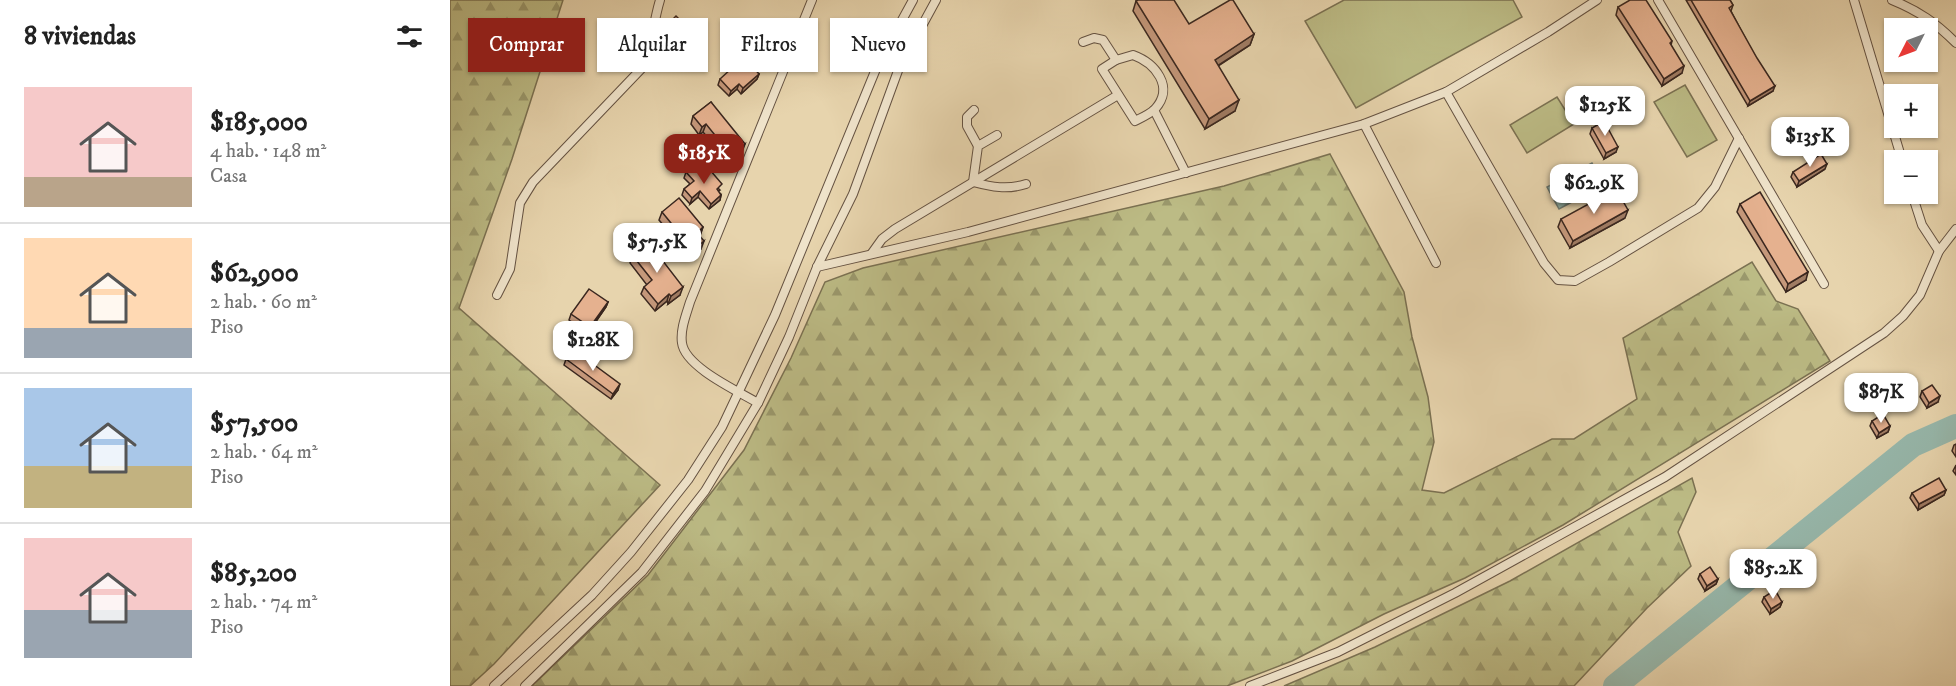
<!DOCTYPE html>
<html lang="es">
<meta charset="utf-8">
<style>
body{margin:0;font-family:"IM FELL DW Pica",serif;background:#f6f6f6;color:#222;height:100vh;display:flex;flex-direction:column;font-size:22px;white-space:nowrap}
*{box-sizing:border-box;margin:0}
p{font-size:20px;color:#767676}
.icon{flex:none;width:33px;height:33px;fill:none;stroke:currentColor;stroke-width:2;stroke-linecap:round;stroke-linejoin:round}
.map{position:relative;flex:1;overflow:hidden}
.drawer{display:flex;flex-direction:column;background:#fff;width:450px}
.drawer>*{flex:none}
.hud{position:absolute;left:18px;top:18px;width:570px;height:54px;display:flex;gap:12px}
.needle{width:39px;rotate:228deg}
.tools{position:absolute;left:1434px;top:18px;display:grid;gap:12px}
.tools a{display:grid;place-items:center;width:54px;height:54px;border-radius:0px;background:#fff;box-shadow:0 2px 4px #0004;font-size:30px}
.price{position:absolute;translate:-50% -51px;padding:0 14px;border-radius:12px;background:#fff;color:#222;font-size:20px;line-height:39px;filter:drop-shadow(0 2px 3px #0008)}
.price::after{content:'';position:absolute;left:50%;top:36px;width:18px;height:14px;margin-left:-9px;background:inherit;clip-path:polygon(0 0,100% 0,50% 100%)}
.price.active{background:#8f2418;color:#fff}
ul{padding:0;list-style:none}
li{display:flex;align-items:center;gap:18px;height:150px;padding:0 24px}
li+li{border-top:2px solid #e0e0e0}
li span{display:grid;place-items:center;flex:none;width:168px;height:120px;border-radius:0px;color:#555}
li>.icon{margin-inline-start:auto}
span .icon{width:72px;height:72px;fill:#fffc;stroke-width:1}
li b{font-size:26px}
h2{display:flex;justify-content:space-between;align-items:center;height:72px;padding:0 24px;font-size:26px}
.pill{padding:0 21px;border-radius:0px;background:#fff;box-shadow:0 2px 4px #0004;font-size:21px;line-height:54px}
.pill.active{background:#8f2418;color:#fff}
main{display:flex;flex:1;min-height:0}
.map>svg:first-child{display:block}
.grass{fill:#bcbb85;stroke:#7b7152;stroke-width:1.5}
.forest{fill:url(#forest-firs);stroke:#7b7152;stroke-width:1.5}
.water{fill:url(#water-ripples);stroke:#727e74;stroke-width:1.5}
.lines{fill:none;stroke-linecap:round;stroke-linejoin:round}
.shore{stroke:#687066;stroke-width:1.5}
.river{stroke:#97b8ac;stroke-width:24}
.lane-casing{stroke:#655242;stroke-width:10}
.lane{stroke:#efe3ca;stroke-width:8}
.wall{fill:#c5987b;stroke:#3a271f;stroke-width:1.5}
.shaded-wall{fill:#a07c64;stroke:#3a271f;stroke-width:1.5}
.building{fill:#e5b18f;stroke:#3a271f;stroke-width:1.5}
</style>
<main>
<section class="drawer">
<h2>8 viviendas<svg class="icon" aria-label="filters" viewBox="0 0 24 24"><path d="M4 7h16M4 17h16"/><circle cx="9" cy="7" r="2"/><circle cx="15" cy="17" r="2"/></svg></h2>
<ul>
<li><span style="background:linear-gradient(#f6c9c9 75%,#b9a48a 0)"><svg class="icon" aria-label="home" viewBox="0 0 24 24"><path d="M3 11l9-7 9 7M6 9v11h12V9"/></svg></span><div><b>$185,000</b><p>4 hab. · 148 m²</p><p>Casa</p></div></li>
<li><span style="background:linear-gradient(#ffd9b3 75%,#9aa5b1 0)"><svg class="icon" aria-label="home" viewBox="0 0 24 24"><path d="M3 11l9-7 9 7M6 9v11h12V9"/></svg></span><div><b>$62,900</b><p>2 hab. · 60 m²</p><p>Piso</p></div></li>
<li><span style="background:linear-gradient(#a9c7e8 65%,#c2b280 0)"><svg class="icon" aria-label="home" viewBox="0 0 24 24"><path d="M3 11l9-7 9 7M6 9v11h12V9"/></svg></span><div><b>$57,500</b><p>2 hab. · 64 m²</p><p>Piso</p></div></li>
<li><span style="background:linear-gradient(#f6c9c9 60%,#9aa5b1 0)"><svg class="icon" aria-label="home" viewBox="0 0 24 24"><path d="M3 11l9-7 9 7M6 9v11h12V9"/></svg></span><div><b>$85,200</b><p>2 hab. · 74 m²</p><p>Piso</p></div></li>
</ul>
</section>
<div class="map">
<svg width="1506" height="686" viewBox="0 0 1506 686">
<defs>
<pattern id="forest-firs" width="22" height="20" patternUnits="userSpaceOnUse" patternTransform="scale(1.5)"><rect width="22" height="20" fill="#bcbb85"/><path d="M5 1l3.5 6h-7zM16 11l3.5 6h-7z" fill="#9a986c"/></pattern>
<pattern id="water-ripples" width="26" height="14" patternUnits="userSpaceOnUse" patternTransform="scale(1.5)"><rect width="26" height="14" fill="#97b8ac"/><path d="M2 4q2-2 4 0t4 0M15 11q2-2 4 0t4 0" fill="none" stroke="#7c968b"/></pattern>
</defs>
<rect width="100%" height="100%" fill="#e7d4ad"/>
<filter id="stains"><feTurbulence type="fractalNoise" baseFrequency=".00333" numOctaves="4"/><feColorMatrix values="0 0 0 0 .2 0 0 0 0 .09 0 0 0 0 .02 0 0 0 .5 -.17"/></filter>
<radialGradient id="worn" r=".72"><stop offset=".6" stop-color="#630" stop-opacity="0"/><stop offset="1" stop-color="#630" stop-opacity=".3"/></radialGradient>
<g class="grass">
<polygon points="894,0 1063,0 1072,17 906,108 855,21"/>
<polygon points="1235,85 1267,140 1237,157 1204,102"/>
<polygon points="1107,97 1124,124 1077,153 1060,125"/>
</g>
<g class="forest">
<polygon points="0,0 113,0 62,159 9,308 210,485 44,664 20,686 0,686"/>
<polygon points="880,154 954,292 962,337 978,397 984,442 972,490 994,493 1102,439 1124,439 1187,399 1173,338 1302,262 1326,301 1348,309 1380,361 1113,525 1015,578 934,614 842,661 777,686 82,686 198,575 294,450 341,358 375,282 413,268 774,186"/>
<polygon points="1242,478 1246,492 1228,532 1241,566 1197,608 1124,686 834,686 925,647 1060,581"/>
</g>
<polygon class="water" points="1142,163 1154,185 1109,209 1097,187"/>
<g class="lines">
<polygon class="shore" points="1138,173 1141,174 1145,181 1144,184 1114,200 1110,199 1107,192 1107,189"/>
<polyline class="river" points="1165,686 1463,445 1506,426"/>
<g class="lane-casing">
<g id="lane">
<polyline points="1208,0 1374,284"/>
<polyline points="1404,0 1452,160"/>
<path d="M1442 0C1469 11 1486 23 1506 43"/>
<polyline points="633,42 644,38 653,40 666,60"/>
<path d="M683 55C705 63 725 87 705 109 700 114 691 118 685 121L652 69 666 60Z"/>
<polyline points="996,92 1094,263 1108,280 1125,281 1159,262 1248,208 1265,187 1289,138"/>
<polyline points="524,110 517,117 517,126 528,146"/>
<polyline points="704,110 736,173"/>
<polyline points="914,124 986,263"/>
<path d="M547 135 528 146 523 182C542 187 557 190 576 184"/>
<polyline points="1462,194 1472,225 1489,251"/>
<polyline points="422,253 432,239 445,229 668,95"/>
<polyline points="367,267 518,232 914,124 996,92 1098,32 1147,0"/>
<path d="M47 295 60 269 70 203 83 182 194 66C202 45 203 23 210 0"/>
<path d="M308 403C288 391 235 367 232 343 230 330 236 315 240 302L362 0"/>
<polyline points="44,686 142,595 181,552 238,480 272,427 325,315 428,64 463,0"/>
<polyline points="75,686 192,572 255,491 308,403 339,337 367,267 403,194 449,68 486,0"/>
<polyline points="800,686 888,652 1005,593 1215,477 1434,333 1453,316 1470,295 1489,251 1506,229"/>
</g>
</g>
<use href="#lane" class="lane"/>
</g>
<g class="wall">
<polygon points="1236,0 1280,0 1283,5 1281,11 1323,91 1298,106"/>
<polygon points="686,1 739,24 804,34 800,45 768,66 785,111 755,129 683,11"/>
<polygon points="1168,7 1222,41 1221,45 1232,73 1212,86 1166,15"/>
<polygon points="218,24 236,26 234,31 225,39 216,30"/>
<polygon points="309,74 307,79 291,94 287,89 279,96 268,85 270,79"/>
<polygon points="261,102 292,152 279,163 253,132 249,135 241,124 243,116"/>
<polygon points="1142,128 1166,152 1154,159 1140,134"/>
<polygon points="1375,169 1347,187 1341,177 1343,172"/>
<polygon points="236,172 254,175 270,190 268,191 271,195 270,200 259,209 248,197 240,204 232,195 234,189 240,184 234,178"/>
<polygon points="1290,204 1356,280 1336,292 1287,212"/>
<polygon points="212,212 253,227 250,236 251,249 241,258 209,220"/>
<polygon points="1175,218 1120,248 1108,227 1111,219"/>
<polygon points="183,256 230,295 218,304 217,301 205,311 191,294 194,287 197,285 180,263"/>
<polygon points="158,302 156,307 138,333 119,320 121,314"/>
<polygon points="116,359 168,390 161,399 114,365"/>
<polygon points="1472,391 1488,402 1477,408 1470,397"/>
<polygon points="1422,421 1440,426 1438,432 1427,438 1420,426"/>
<polygon points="1506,444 1506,457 1502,451 1504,445"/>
<polygon points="1506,465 1506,475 1503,471"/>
<polygon points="1496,490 1494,495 1468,510 1460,498 1462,493"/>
<polygon points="1250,574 1268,579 1266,584 1255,591 1248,579"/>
<polygon points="1314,597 1332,602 1330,607 1320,614 1312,602"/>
</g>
<g class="shaded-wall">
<polygon points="236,26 234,31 225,39 227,34"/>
<polygon points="804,34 800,45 761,70 765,60"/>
<polygon points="1234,66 1232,73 1212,86 1214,79"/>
<polygon points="309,74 307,79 291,94 293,88"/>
<polygon points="289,84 287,89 279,96 281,91"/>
<polygon points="1325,86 1323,91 1298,106 1300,101"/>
<polygon points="789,100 785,111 755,129 759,119"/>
<polygon points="256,124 253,132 249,135 252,127"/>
<polygon points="295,144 292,152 279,163 281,155"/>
<polygon points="1168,147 1166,152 1154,159 1156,153"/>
<polygon points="1377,164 1375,169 1347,187 1349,181"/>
<polygon points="250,191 248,197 240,204 242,198"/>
<polygon points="271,195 270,200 259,209 261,204"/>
<polygon points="1178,210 1175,218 1120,248 1123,241"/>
<polygon points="253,227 250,235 244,241 247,233"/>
<polygon points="254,241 251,249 241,258 243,250"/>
<polygon points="1358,272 1356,280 1336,292 1338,284"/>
<polygon points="233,287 230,295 218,304 221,296"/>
<polygon points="219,294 217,301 205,311 208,304"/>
<polygon points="158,302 156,307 138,333 140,327"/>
<polygon points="170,384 168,390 161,399 163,394"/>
<polygon points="1490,396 1488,402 1477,408 1479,403"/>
<polygon points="1440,426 1438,432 1427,438 1429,433"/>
<polygon points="1496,490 1494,495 1468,510 1469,504"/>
<polygon points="1268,579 1266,584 1255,591 1257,586"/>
<polygon points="1332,602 1330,607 1320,614 1321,609"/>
</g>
<g class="building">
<polygon points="688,0 724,0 739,24 780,0 783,0 804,34 765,60 789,100 759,119 686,1"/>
<polygon points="1180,0 1196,0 1222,41 1220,43 1234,66 1214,79 1168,7"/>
<polygon points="1241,0 1280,0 1283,5 1279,8 1307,58 1325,86 1300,101"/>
<polygon points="226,16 236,26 227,34 218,24"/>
<polygon points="294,57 309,74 293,88 289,84 281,91 270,79"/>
<polygon points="261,102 295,144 281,155 256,124 252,127 243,116"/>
<polygon points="1154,121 1168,147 1156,153 1142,128"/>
<polygon points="1371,154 1377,164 1349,181 1343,172"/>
<polygon points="245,165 254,175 260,170 272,184 267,189 271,195 261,204 250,191 242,198 234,189 244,181 236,172"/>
<polygon points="1166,189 1178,210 1123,241 1111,219"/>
<polygon points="1310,192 1358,272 1338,284 1290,204"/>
<polygon points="229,198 253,227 247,233 254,241 243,250 212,212"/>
<polygon points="199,243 233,287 221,296 219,294 208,304 194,287 202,280 183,256"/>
<polygon points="139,289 158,302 140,327 121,314"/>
<polygon points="124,350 170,384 163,394 116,359"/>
<polygon points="1482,385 1490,396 1479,403 1472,391"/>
<polygon points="1433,414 1440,426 1429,433 1422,421"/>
<polygon points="1489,478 1496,490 1469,504 1462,493"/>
<polygon points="1260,567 1268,579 1257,586 1250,574"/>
<polygon points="1325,590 1332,602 1321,609 1314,597"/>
</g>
<rect width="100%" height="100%" filter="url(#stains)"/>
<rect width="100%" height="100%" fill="url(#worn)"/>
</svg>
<div class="tools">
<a><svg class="needle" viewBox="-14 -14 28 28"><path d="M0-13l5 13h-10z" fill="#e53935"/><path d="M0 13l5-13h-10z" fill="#767676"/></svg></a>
<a>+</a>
<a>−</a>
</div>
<b class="price" style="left:1155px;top:137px">$125K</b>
<b class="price" style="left:1360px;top:168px">$135K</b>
<b class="price active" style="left:254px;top:185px">$185K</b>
<b class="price" style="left:1144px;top:215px">$62.9K</b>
<b class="price" style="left:207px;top:274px">$57.5K</b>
<b class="price" style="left:143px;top:372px">$128K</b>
<b class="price" style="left:1431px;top:424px">$87K</b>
<b class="price" style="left:1323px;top:600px">$85.2K</b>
<div class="hud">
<a class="pill active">Comprar</a>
<a class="pill">Alquilar</a>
<a class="pill">Filtros</a>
<a class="pill">Nuevo</a>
</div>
</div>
</main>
